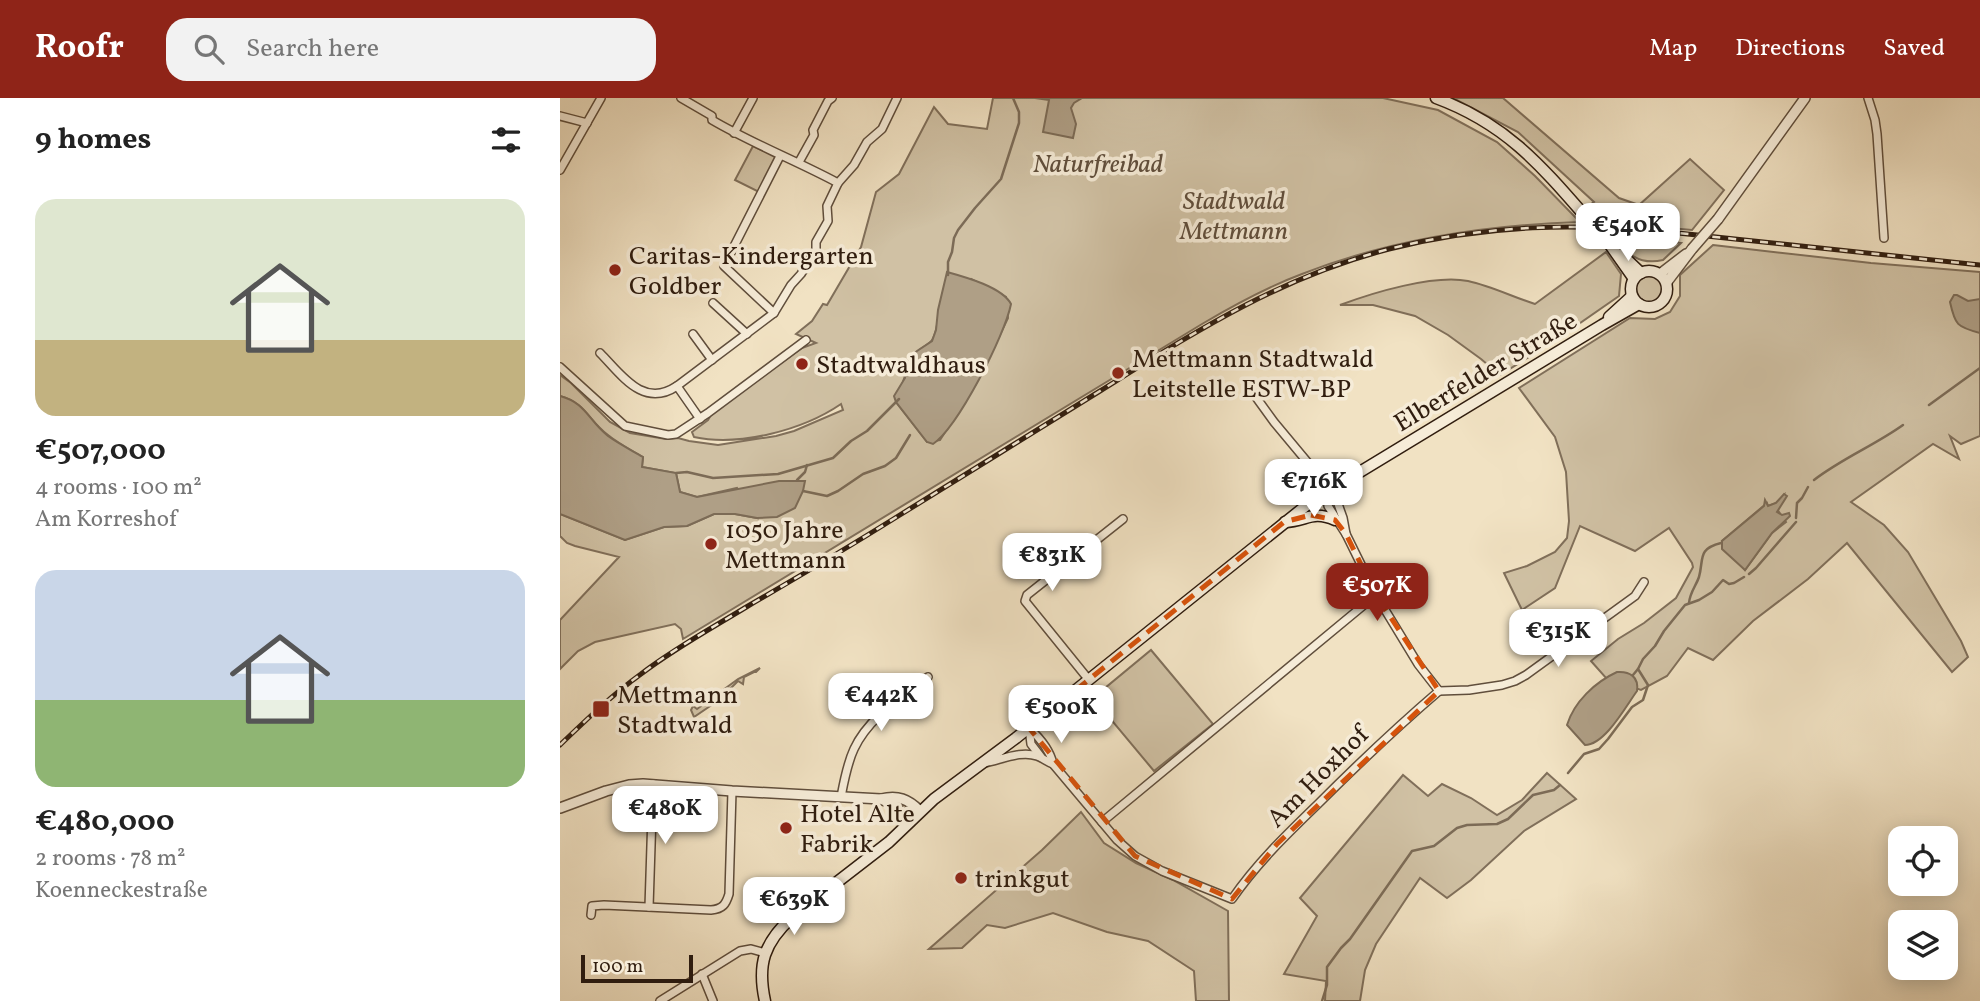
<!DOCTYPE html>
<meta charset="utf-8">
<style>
body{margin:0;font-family:Vollkorn,serif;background:#f2f2f2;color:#222;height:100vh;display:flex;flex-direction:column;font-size:26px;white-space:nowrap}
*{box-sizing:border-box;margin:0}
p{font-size:23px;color:#767676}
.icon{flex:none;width:38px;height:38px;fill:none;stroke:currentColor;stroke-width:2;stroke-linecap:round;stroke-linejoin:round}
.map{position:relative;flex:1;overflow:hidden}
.sheet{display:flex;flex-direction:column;background:#fff;width:560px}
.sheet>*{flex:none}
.fabs{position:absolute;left:1328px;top:728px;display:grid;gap:14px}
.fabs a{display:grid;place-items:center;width:70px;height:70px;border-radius:14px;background:#fff;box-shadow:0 4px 18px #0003;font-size:35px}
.scale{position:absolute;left:21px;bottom:18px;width:112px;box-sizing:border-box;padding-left:7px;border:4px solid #301d0f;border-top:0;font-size:19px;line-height:24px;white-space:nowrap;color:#301d0f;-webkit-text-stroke:5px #f6ecd8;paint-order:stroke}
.price{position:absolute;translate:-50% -60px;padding:0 16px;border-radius:14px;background:#fff;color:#222;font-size:23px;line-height:46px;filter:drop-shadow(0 2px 4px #0008)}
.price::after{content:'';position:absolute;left:50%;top:42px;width:21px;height:16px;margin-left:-10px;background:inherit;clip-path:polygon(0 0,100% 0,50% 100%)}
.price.active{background:#8f2418;color:#fff}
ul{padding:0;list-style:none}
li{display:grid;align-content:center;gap:14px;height:371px;padding:0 35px}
li span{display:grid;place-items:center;height:217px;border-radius:21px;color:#555}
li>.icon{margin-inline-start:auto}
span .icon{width:126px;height:126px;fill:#fffc;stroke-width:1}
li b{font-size:30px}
h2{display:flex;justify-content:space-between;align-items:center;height:84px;padding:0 35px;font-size:30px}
header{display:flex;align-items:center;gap:42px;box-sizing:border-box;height:98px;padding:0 35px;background:#8f2418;color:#fff}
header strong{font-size:33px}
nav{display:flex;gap:38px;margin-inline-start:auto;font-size:24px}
.search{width:490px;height:63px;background:#f2f2f2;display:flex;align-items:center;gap:18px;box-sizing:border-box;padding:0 24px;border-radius:21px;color:#767676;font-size:26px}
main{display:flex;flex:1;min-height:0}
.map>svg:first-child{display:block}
.green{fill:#d0c1a4;stroke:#806f5a;stroke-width:2;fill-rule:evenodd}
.water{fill:#af9f86;stroke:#7c6b56;stroke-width:2}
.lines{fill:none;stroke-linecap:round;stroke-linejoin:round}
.stream{stroke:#7c6b56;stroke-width:2.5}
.minor-casing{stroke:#604e3c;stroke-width:10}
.tertiary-casing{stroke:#604e3c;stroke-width:12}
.secondary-casing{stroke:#301d0f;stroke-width:13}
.minor{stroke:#f6ecd8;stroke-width:7}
.tertiary{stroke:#f6ecd8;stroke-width:9}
.secondary{stroke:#f6ecd8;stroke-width:10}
.rail-casing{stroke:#301d0f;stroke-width:5}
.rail{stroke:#f6ecd8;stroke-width:2.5;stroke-dasharray:8;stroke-linecap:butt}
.tertiary-bridge-casing{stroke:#604e3c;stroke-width:12;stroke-linecap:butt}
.secondary-bridge-casing{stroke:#301d0f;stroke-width:13;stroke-linecap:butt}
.tertiary-bridge{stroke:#f6ecd8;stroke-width:9}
.secondary-bridge{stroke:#f6ecd8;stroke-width:10}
.marked{fill:none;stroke:#d6530c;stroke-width:5;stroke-dasharray:14 9;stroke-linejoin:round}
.poi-dot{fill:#8f2418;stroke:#f6ecd8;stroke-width:2.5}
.labels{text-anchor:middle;stroke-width:7;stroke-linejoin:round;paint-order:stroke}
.park-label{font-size:26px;font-style:italic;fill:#604e3c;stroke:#f6ecd8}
.poi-label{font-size:26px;fill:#301d0f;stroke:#f6ecd8;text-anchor:start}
.street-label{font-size:26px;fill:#301d0f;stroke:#f6ecd8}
</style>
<header>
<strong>Roofr</strong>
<div class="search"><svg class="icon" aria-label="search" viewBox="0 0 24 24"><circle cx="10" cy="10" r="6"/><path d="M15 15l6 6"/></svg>Search here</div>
<nav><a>Map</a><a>Directions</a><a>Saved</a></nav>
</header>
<main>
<section class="sheet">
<h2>9 homes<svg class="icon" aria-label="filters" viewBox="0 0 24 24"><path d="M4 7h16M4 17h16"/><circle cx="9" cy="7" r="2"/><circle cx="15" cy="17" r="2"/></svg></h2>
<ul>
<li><span style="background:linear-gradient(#dfe7d0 65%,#c2b280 0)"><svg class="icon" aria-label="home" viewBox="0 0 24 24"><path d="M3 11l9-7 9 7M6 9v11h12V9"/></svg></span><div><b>€507,000</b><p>4 rooms · 100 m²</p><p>Am Korreshof</p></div></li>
<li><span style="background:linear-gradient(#c9d6e8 60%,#8fb573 0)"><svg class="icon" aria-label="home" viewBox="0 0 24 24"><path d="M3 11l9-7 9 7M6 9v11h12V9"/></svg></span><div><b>€480,000</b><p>2 rooms · 78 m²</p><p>Koenneckestraße</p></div></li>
</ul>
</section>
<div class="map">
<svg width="1420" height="903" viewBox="0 0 1420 903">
<rect width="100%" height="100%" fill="#f1e2c3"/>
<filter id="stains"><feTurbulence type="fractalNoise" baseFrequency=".00286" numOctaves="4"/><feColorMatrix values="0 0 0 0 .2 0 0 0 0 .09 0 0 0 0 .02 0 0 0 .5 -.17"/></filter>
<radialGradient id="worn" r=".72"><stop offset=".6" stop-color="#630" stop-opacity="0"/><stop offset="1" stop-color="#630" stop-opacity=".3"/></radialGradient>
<g class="green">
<path d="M433 0H823L878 12 937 44 975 78 1020 124C925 127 831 141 742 176 707 189 674 207 642 226L123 541 121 531 115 526 35 544 18 553 0 571V522L59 459 15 448 7 445 0 438V416L65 442 104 429 127 428 154 416H175L197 420 177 390 137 399 120 394 116 375 82 369 83 359C71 352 59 346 48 337 28 322 26 305 0 298V277L11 285 50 324 70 335 106 341 118 340 129 343 158 347 216 338 234 333 283 312 281 306C243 332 179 349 134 339L132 334 148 322 152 315 242 250 256 245 236 236 252 223 263 206 267 207 301 149 316 94 339 76 374 9 388 26 427 31ZM411 181 446 199 448 220 436 245 416 286 380 342 367 344 336 304C343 288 345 270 355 256 359 250 368 248 372 242 378 234 379 209 383 198Z"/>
<polygon points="893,0 943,0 1059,100 1079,107 1130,61 1164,92 1132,132 1041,124 1027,109 1034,104 958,34"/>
<polygon points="193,48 217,60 199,94 175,82"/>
<path d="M1051 137 1121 145 1103 162C1078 168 1066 154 1051 137Z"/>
<path d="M1153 147 1311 165 1420 174V338L1401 346 1390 338 1399 361 1373 346 1291 404 1324 427 1348 454 1401 543 1408 559 1392 574 1287 445 1248 481 1193 523 1153 562 1128 550 1107 578 1081 592 1046 580 1031 563 1058 541 1084 525 1116 500 1133 469 1132 465 1109 430 1075 453 1020 428 995 490 962 512 944 475 967 468 995 454 1007 440 1009 423 1006 374 995 339 959 290 1070 220 1095 221 1110 214 1120 198V177ZM1224 397 1222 405 1217 411 1226 424 1212 435 1185 472 1162 443 1207 405 1208 408 1216 405Z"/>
<path d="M1046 154 1061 176 1059 198 997 241 990 231 973 240 980 252 940 277 921 261 888 237 855 218 813 207H780C812 195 874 176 908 183 931 188 953 199 975 206Z"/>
<circle cx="1090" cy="191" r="14"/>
<polygon points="591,552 653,626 594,673 533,600"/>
<polygon points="200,570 196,574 194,574 184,579 183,586 178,583 159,602 134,619 131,612 133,608 137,611 178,581"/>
<polygon points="987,675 1016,701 964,733 911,782 887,800 860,780 816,846 805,872 800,903 765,903 766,883 724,876 757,818 740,800 843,677 868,698 882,686 911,700 937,717 962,702"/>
<polygon points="521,714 544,745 576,765 613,782 668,813 669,903 636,903 634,873 588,843 547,834 493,815 445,830 427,827 402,850 369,851 482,752"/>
</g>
<g class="water">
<polygon points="475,0 522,0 514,5 511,10 516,26 513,40 483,34 489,2"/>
<path d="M387 174C405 179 442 189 451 206 445 237 398 329 373 346L367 344 336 304 334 298 345 280 348 261 357 253 372 243 376 232 378 212Z"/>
<path d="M1394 197H1397L1408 203 1420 201V235C1397 229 1395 227 1390 204Z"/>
<path d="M0 298C26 305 28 322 48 338 59 346 71 352 83 359L82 369 116 375 120 394 137 399 219 383H245L243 393 235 410 217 419 197 420 175 416H154L127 428 104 429 65 442 0 416Z"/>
<polygon points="1224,396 1227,398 1217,414 1222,417 1229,415 1230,418 1212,435 1185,472 1162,451 1162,443 1204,408 1205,402 1208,408 1216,405"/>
<path d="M1057 574C1070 573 1079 579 1077 593 1066 608 1045 647 1025 647L1007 627C1014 604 1035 584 1057 574Z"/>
</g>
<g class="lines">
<g class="stream">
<polyline points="388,177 388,164 392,154 394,140 398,132 415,110 441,81 459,25 459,14 453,0"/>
<polyline points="1369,307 1420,270"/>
<polyline points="116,375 127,374 153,380 218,376 273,360 291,343 307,333 339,301"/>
<polyline points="237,382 245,374 247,367"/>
<path d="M1254 382C1281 361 1315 347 1343 327"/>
<polyline points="243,393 267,398 278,393 303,376 325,368 336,360 350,337"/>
<polyline points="1236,420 1237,405 1242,400 1248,389"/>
<polyline points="1189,476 1196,470 1236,424"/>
<path d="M1129 505C1130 494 1136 488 1139 479 1144 461 1137 451 1161 445"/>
<polyline points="1073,577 1078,571"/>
<polyline points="1008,675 1024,656 1039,651 1048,641 1072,609 1083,602 1088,587 1078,571 1083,561 1095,548 1104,533 1125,507 1139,502 1152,494 1163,482 1169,486 1174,485 1184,479"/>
<polyline points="762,903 767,887 767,869 781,850 790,841 852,753 874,748 897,730 907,727 937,726 948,721 973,697 994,692 1000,687"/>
</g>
<g class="minor-casing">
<g id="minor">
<path d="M121 0 152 18V22C193 46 237 63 278 85"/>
<polyline points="1308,0 1315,22 1317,36 1324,140"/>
<polyline points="0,18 27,25"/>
<polyline points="174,35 193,0"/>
<polyline points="239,64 254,37 253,32 268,3 272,0"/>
<polyline points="0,72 41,0"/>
<polyline points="153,205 187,236"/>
<polyline points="214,215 164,168 220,58"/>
<polyline points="133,236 152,262"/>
<path d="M40 255C61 276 83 311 117 288"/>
<polyline points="0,269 65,328 108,337 116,336 148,315 246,242"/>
<polyline points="693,295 714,324 754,372 767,393 777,403 783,420 786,436"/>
<polyline points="140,321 117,288 214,215 231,187 241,176 256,152 256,144 268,123 267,108 278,85 294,67 307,44 322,31 337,0"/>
<polyline points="767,393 768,408 786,436 816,497 858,566 879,593"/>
<polyline points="529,582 465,503 467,497 563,421"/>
<polyline points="879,593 909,592 942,587 955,583 966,577 1075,498 1084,484"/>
<path d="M469 630C480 640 490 652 493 666"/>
<polyline points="469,630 471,646 481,659"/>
<path d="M424 665C441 662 461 652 477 658 483 660 487 664 493 666L557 742 575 758 602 773 672 801C696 766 727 736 758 706 797 667 837 629 879 593"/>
<path d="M281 699C284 683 287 666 294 651 309 619 341 600 368 579"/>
<polyline points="542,724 816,497"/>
<polyline points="89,809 93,686"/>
<path d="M31 817 32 808 44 807 151 812C163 811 166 806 169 796L172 693"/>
<polyline points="142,876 153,903"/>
<polyline points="100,903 180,853 191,851 205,855"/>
</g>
</g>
<g class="tertiary-casing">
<g id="tertiary">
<polyline points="1158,121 1245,0"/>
<polyline points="1100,176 1126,156"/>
<polyline points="1107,184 1132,151"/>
<polyline points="321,701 335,708 350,724"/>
<path d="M0 710 46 693 69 687 83 686 172 693 321 701C338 697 348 701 360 713"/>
</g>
</g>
<g class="secondary-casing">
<g id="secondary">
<path d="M876 0C944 25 979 65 1025 118"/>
<polyline points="1048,144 1074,181"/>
<polyline points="1061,156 1081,175"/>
<circle cx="1089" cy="191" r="18"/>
<polyline points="1049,219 1072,198"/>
<path d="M725 424C747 423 752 412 775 422"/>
<path d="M205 903C197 866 204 845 232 819L329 744 374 701 456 640 752 403 1042 227 1079 206"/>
</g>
</g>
<use href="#minor" class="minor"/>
<use href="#tertiary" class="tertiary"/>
<use href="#secondary" class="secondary"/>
<g class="rail-casing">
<path id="rail" d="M0 647C26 622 52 597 81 576 115 550 152 530 188 508 238 479 287 450 335 420 403 378 472 335 540 293 635 234 718 180 829 151 928 126 1017 125 1118 135L1420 167"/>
</g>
<use href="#rail" class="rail"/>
<g class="tertiary-bridge-casing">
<polyline id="tertiary-bridge" points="1132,151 1158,121"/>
</g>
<g class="secondary-bridge-casing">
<polyline id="secondary-bridge" points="1025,118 1048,144"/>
</g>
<use href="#tertiary-bridge" class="tertiary-bridge"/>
<use href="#secondary-bridge" class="secondary-bridge"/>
</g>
<path class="marked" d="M751 417 775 422 786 436 816 497 879 593 717 746 672 801 575 758 469 630 724 424Z"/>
<g class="poi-dot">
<circle cx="55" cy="172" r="7"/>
<circle cx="242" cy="266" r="7"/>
<circle cx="558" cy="275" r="7"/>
<circle cx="151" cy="446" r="7"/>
<rect x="32" y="602" width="18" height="18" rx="3.5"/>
<circle cx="226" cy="730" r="7"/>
<circle cx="401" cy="780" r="7"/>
</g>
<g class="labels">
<g class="park-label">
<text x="538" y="74">Naturfreibad</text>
<text x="674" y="111">Stadtwald<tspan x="674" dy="30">Mettmann</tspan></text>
</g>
<g class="poi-label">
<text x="69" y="166">Caritas-Kindergarten<tspan x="69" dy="30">Goldber</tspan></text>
<text x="572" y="269">Mettmann Stadtwald<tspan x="572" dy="30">Leitstelle ESTW-BP</tspan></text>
<text x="256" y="275">Stadtwaldhaus</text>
<text x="165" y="440">1050 Jahre<tspan x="165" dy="30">Mettmann</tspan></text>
<text x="57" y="605">Mettmann<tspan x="57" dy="30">Stadtwald</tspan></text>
<text x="240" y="724">Hotel Alte<tspan x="240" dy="30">Fabrik</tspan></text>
<text x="415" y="789">trinkgut</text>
</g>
<g class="street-label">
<text transform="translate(925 273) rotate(-31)" y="9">Elberfelder Straße</text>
<text transform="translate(757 678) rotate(-45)" y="9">Am Hoxhof</text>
</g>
</g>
<rect width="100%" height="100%" filter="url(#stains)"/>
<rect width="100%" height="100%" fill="url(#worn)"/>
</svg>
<div class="fabs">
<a><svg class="icon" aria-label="locate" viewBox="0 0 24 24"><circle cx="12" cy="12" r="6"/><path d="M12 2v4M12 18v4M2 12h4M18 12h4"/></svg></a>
<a><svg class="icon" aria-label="layers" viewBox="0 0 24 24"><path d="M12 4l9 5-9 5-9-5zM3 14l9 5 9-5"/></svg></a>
</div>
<div class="scale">100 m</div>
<b class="price" style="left:1068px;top:165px">€540K</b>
<b class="price" style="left:754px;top:421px">€716K</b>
<b class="price" style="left:492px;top:495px">€831K</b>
<b class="price active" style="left:817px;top:525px">€507K</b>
<b class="price" style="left:998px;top:571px">€315K</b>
<b class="price" style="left:321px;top:635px">€442K</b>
<b class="price" style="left:501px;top:647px">€500K</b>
<b class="price" style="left:105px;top:748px">€480K</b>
<b class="price" style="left:234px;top:839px">€639K</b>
</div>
</main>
